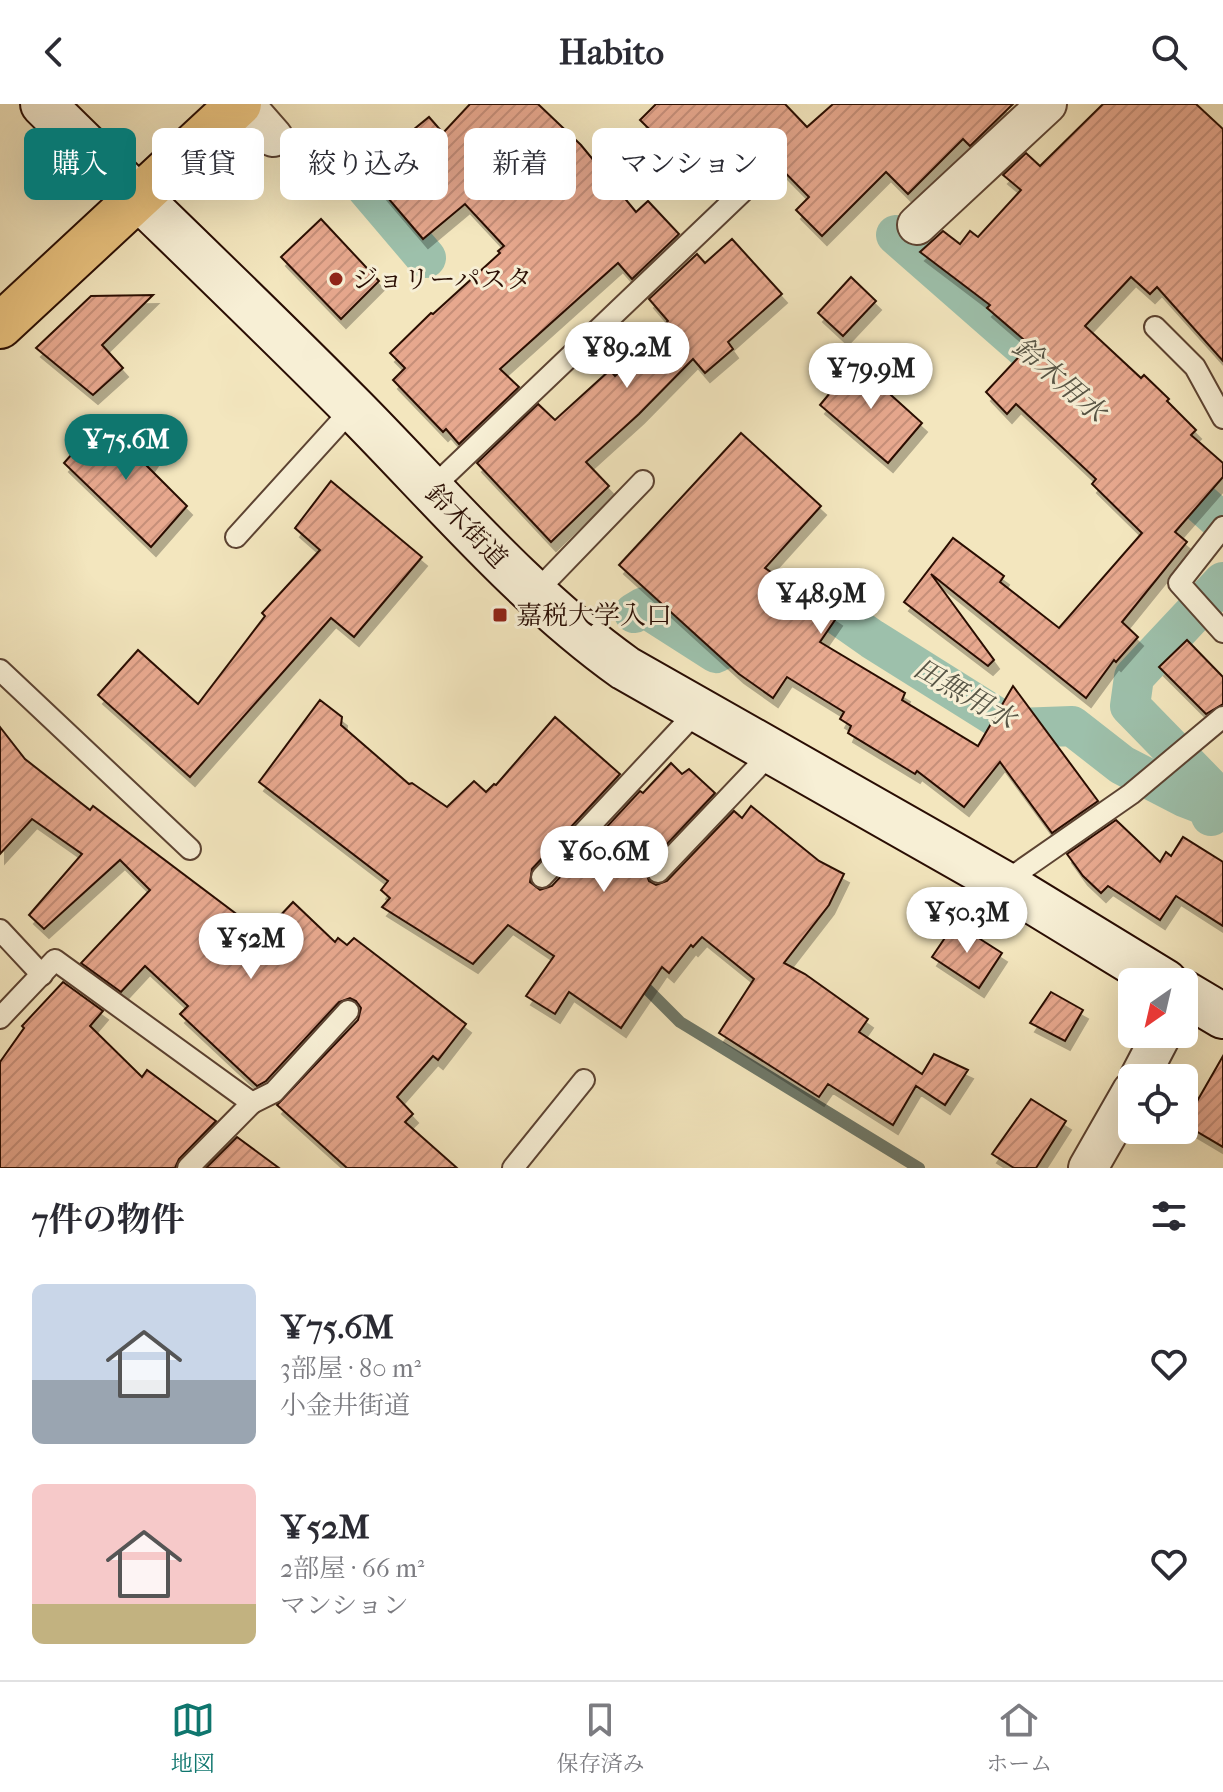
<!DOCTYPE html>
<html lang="ja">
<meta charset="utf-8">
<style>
body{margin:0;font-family:"IM FELL French Canon","Noto Serif JP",serif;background:#f2f2f3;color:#2b2b33;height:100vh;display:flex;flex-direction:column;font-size:30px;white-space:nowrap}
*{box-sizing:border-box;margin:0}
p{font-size:26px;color:#7c7c81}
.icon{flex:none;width:44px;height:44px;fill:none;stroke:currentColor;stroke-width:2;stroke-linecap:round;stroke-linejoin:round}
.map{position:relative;height:1064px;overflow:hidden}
.sheet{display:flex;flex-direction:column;background:#fff;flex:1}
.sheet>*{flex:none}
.hud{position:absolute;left:24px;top:24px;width:800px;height:72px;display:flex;gap:16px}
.needle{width:52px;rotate:214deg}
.controls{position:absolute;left:1118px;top:864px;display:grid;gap:16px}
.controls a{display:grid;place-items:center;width:80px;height:80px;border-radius:12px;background:#fff;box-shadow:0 8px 32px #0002;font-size:40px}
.price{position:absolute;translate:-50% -68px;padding:0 18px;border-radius:28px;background:#fff;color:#222;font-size:26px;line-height:52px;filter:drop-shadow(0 2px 4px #0008)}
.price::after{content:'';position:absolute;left:50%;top:48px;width:24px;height:18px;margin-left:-12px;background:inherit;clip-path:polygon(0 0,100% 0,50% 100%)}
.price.on{background:#0f766e;color:#fff}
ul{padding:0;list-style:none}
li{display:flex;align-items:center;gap:24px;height:200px;padding:0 32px}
li span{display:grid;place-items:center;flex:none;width:224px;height:160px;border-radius:12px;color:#555}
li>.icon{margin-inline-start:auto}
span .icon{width:96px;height:96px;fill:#fffc;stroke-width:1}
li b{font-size:34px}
h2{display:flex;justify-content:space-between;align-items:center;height:96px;padding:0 32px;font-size:34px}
.pill{padding:0 28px;border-radius:12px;background:#fff;box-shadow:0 8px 32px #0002;font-size:28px;line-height:72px}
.pill.on{background:#0f766e;color:#fff}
header{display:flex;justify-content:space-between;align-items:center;height:104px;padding:0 32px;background:#fff;font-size:36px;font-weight:700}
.menu{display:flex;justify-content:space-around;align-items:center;height:112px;border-top:2px solid #e1e1e2;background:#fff;font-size:22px;color:#7c7c81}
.menu a{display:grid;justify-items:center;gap:4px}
.menu .on{color:#0f766e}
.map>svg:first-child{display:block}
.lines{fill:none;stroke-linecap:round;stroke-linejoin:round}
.stream{stroke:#6f7868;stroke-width:12}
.canal{stroke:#9dc0ab;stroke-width:40}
.building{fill:url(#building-hatch);stroke:#290d03;stroke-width:2;filter:url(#shadow)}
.lane-casing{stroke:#5c4332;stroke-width:24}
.street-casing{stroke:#5c4332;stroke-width:42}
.secondary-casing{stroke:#290d03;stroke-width:48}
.primary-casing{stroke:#290d03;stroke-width:48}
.lane{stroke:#f7efd5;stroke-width:20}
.street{stroke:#f7efd5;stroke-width:38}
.secondary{stroke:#f7efd5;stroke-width:44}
.primary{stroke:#eac37f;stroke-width:44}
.poi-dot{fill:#8f2418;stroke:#f7efd5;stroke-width:3}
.labels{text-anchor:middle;stroke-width:6;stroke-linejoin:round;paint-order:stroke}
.poi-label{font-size:26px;fill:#290d03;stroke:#f7efd5;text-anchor:start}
.street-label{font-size:26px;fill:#290d03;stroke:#f7efd5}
.water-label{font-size:28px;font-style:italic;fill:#575546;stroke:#f7efd5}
</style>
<header><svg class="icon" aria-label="back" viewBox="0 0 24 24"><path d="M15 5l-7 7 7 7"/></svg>Habito<svg class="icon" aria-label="search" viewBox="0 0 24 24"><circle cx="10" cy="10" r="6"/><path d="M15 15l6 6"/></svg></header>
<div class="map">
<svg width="1223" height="1064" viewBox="0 0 1223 1064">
<defs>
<pattern id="building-hatch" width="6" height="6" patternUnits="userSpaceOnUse" patternTransform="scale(2)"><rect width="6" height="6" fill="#e7a88e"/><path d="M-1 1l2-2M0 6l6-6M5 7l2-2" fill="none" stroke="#c68f79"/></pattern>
<filter id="shadow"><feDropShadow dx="5" dy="9" stdDeviation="0" flood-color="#0004"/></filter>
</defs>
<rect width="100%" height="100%" fill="#f3e6be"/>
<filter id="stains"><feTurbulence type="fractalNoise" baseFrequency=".0025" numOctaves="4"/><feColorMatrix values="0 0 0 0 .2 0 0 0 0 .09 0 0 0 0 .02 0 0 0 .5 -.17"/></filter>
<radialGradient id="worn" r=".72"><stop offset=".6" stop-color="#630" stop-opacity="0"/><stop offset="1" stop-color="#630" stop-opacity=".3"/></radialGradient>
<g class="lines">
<polyline class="stream" points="637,875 680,918 919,1064"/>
<g class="canal">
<polyline points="321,50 358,74 426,154"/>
<polyline points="896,131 1067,281"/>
<polyline points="1160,363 1223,419"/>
<polyline points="634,509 644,503 716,549 815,495 872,535 1014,624 1072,622 1122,661 1184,693 1223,708"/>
<polyline points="1211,712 1210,684 1130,602 1134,573 1223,478"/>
</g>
</g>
<g class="building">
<polygon points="470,0 538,0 581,41 636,108 648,97 679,130 632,175 618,159 500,265 519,283 459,340 446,325 443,328 393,276 405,264 390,249 431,209 433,210 500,149 498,147 504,142 465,100 423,135 364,66 429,13 443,29"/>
<polygon points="656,0 785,0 807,23 833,0 1013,0 970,42 963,35 908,90 886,68 822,132 796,106 809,93 747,30 701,76 640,16"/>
<polygon points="1103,0 1196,0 1223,25 1223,257 1157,183 1150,190 1131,173 1085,222 1141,274 1144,271 1169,295 1167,297 1196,326 1191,331 1223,359 1223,373 1175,428 1187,438 1122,518 1138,533 1116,558 1114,556 1086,594 931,470 994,556 988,562 904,498 953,434 1004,472 1000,478 1059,524 1142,429 1092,380 1096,375 1016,300 1007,310 986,288 1030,241 987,204 990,201 920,148 943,127 960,140 970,127 978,133 1021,86 1003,71 1026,49 1040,62"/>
<polygon points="321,115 379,177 341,215 281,153"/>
<polygon points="732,135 782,190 728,238 733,245 705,269 693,255 639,310 586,358 609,382 551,438 477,359 538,300 555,316 610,266 615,272 668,217 649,195 697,150 705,159"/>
<polygon points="851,173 876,197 843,232 818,209"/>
<polygon points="153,191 102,241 123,264 93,291 36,244 91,192"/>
<polygon points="859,254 885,276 881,282 922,319 888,359 820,301"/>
<polygon points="103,315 153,353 147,362 187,402 151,443 64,359"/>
<polygon points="741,329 821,402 765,464 837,513 820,538 905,589 902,596 978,642 1013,582 1098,697 1052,729 1000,658 964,703 917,667 915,670 848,629 851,622 840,615 844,608 787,573 773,594 739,570 619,461"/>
<polygon points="331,377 422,453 354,533 331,514 190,673 98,591 138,546 198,600 265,512 262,509 320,446 295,424"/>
<polygon points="1187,536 1223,573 1223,600 1206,610 1159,563"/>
<polygon points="320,596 342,613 341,621 409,680 412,679 447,703 474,677 486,688 494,680 496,681 555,613 620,670 532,765 530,778 540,786 552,782 640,687 643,689 671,659 682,670 689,665 715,689 649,759 645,766 649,777 656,781 667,777 734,707 742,714 751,702 819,757 844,770 829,801 784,859 805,870 868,915 859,928 922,970 934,950 968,966 945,1001 916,982 893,1021 828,980 819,993 719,929 754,875 702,833 693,843 691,841 669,869 662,863 621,924 569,888 555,910 526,892 554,852 508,821 473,860 382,803 390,794 381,786 388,777 259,678"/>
<polygon points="0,623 25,655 90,706 93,702 263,830 293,798 335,838 338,834 347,841 354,834 466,920 438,956 433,952 397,993 413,1010 405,1018 457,1064 347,1064 277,1001 358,916 361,904 356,897 350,894 339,898 266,977 257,982 180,910 188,902 145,862 121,888 81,859 150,786 120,756 44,825 29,811 82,750 32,715 0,750"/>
<polygon points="1116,716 1160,758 1166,748 1171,752 1183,733 1223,758 1223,822 1176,792 1160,816 1108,782 1101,789 1083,772 1067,750"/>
<polygon points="955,819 1002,849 979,884 932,853"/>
<polygon points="63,878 103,907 90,922 142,973 147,966 216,1017 179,1055 175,1064 0,1064 0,958 24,924 22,922"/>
<polygon points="1051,888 1083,906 1065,937 1030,919"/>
<polygon points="1223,952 1223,1043 1184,1020"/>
<polygon points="1031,995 1066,1017 1036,1064 1014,1064 992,1050"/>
<polygon points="237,1033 279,1064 206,1064"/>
</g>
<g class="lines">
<g class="lane-casing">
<g id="lane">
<polyline points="1155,223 1195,263 1223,314"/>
<polyline points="431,385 758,73"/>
<polyline points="1223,423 1179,479 1223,528"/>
<polyline points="236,433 353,304"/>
<polyline points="533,491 643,377"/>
<polyline points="0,566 190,745"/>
<polyline points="658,768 772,648"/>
<polyline points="542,773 699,605"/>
<polyline points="1003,779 1131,690 1223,613"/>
<polyline points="0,826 42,871"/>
<polyline points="0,914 55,856 252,999 188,1064"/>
<polyline points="252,999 274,988 348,907"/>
<polyline points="513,1064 584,976"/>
</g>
</g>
<g class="street-casing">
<g id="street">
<polyline points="244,0 273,33"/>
<polyline points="917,121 1047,0"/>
<polyline points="1139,974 1162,930"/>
<polyline points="1088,1064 1132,987"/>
</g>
</g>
<g class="secondary-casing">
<g id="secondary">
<path d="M43 0C146 102 252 202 354 305 442 394 523 491 625 564L1003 779 1165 878"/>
<polyline points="1184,889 1223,912"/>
</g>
</g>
<g class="primary-casing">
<polyline id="primary" points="0,222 239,0"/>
</g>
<use href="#lane" class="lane"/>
<use href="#street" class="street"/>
<use href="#secondary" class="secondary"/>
<use href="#primary" class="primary"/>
</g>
<g class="poi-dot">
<circle cx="336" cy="175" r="8"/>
<rect x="492" y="503" width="16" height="16" rx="4"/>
</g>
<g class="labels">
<g class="poi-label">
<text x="352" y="184">ジョリーパスタ</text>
<text x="516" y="520">嘉税大学入口</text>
</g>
<g class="street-label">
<text transform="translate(467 422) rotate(46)" y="9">鈴木街道</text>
</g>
<g class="water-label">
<text transform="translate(1060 275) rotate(41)" y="10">鈴木用水</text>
<text transform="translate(965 589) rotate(30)" y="10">田無用水</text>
</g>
</g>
<rect width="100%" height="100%" filter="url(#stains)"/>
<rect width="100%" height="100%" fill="url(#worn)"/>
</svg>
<div class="controls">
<a><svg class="needle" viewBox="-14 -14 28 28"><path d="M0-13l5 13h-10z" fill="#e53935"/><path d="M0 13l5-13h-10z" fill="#7c7c81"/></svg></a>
<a><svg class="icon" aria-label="locate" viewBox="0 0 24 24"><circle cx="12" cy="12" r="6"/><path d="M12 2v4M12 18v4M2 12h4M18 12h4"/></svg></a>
</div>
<b class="price" style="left:627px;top:286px">¥89.2M</b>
<b class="price" style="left:871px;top:307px">¥79.9M</b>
<b class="price on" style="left:126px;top:378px">¥75.6M</b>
<b class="price" style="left:821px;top:532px">¥48.9M</b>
<b class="price" style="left:604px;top:790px">¥60.6M</b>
<b class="price" style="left:967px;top:851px">¥50.3M</b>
<b class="price" style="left:251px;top:877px">¥52M</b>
<div class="hud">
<a class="pill on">購入</a>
<a class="pill">賃貸</a>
<a class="pill">絞り込み</a>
<a class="pill">新着</a>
<a class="pill">マンション</a>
</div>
</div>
<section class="sheet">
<h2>7件の物件<svg class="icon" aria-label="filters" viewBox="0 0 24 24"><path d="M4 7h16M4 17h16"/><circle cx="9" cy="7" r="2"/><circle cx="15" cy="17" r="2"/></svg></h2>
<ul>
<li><span style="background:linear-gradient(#c9d6e8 60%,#9aa5b1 0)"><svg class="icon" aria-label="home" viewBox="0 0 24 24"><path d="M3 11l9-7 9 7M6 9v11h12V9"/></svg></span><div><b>¥75.6M</b><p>3部屋 · 80 m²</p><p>小金井街道</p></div><svg class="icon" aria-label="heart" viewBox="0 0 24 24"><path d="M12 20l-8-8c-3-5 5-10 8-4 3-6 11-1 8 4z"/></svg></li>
<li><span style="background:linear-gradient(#f6c9c9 75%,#c2b280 0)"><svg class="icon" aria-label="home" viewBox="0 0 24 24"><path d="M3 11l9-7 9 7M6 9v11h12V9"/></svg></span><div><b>¥52M</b><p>2部屋 · 66 m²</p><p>マンション</p></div><svg class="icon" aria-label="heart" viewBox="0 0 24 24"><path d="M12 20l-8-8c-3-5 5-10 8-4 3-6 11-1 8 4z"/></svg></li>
</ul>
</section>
<nav class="menu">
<a class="on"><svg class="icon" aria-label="map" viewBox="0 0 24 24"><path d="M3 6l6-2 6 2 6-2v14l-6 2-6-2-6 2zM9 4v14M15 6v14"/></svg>地図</a>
<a><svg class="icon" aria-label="saved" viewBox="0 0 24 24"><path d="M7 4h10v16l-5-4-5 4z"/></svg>保存済み</a>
<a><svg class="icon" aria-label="home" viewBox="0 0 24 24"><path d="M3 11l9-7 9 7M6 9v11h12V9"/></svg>ホーム</a>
</nav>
